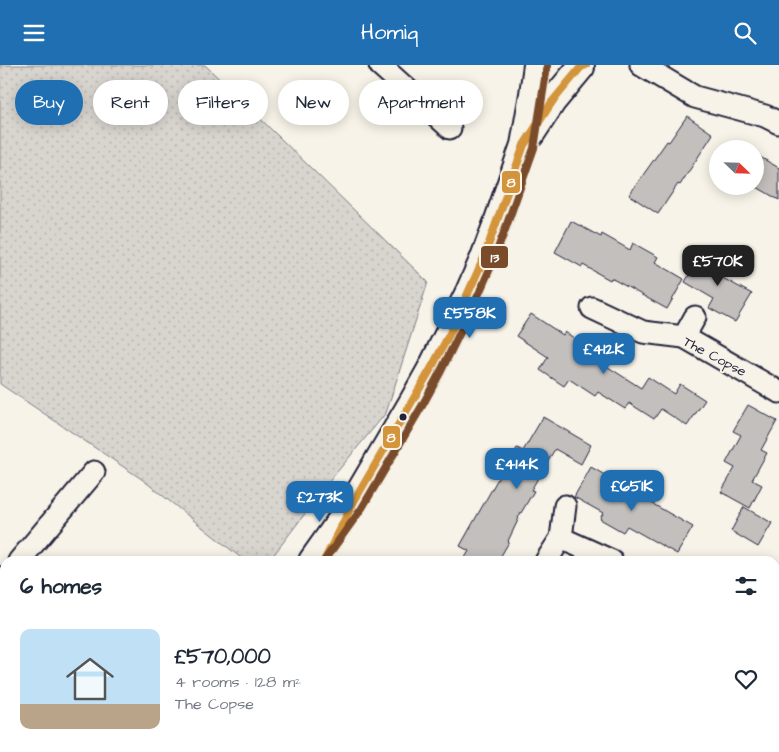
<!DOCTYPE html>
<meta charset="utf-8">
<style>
body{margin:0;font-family:"Architects Daughter",sans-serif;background:#f2f2f3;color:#1f2937;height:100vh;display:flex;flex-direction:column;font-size:19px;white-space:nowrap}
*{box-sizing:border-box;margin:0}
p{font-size:16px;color:#747a83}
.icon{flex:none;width:28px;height:28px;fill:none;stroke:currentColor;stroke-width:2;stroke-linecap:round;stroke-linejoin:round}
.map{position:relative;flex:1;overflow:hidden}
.sheet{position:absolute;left:0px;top:491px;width:780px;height:196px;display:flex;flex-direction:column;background:#fff;border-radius:15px 15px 0 0;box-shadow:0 2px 12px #0003}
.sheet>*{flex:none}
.guide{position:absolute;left:15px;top:15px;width:500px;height:45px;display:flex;gap:10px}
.needle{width:32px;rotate:113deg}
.controls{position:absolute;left:709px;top:75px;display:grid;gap:10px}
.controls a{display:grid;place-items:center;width:55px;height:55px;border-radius:50%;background:#fff;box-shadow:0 2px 12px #0003;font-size:25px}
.price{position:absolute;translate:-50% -42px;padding:0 11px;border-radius:10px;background:#1f6fb2;color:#fff;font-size:16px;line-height:32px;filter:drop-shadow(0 1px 2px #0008)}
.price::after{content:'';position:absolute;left:50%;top:30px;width:15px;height:11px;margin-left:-8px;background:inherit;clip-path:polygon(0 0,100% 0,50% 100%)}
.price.selected{background:#222;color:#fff}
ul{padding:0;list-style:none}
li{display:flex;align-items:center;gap:15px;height:125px;padding:0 20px}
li+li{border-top:1px solid #e0e1e3}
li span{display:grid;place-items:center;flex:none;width:140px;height:100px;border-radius:10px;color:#555}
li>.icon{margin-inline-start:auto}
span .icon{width:60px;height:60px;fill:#fffc;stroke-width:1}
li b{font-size:21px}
h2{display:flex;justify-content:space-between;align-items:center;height:60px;padding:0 20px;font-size:21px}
.pill{padding:0 18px;border-radius:22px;background:#fff;box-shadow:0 2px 12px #0003;font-size:18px;line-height:45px}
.pill.selected{background:#1f6fb2;color:#fff}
header{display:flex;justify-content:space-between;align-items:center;height:65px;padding:0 20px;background:#1f6fb2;color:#fff;font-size:22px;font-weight:600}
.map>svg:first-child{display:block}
.park{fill:url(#park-dots);stroke:#7d7c85}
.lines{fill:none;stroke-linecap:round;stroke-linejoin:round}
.stream{stroke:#76747f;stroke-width:7}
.building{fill:#c2bfbd;stroke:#22223b}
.minor-casing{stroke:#22223b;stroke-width:25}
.tertiary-casing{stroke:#22223b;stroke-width:30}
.minor{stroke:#f7f3e8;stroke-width:21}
.tertiary{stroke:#f7f3e8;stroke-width:26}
.bus-1-casing{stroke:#f7f3e8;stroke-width:11}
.bus-2-casing{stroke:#f7f3e8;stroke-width:11}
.bus-1{stroke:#d3943b;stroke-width:8}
.bus-2{stroke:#7a4b2a;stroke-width:8}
.bus-dot{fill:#22223b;stroke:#f7f3e8;stroke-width:2}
.labels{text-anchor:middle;stroke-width:4;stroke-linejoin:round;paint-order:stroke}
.street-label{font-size:14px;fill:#22223b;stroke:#f7f3e8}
.line-badge{stroke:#f7f3e8;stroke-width:2}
.badge-label{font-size:14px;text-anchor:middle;font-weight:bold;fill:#fff}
</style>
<header><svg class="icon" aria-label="menu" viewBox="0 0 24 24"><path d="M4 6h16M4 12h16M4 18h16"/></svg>Homiq<svg class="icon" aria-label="search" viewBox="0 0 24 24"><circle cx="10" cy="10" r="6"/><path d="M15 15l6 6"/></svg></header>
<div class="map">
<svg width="779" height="687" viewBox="0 0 779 687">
<defs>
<pattern id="park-dots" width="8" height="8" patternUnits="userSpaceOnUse" patternTransform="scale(1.25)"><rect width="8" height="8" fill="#d8d5cf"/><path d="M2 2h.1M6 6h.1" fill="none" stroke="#b9b7b3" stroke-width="1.8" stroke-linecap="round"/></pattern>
</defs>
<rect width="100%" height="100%" fill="#f7f3e8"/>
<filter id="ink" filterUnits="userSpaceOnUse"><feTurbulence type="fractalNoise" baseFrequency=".02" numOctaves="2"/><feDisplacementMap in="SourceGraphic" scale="10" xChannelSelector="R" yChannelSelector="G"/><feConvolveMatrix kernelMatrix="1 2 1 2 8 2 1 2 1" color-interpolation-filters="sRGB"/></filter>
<g filter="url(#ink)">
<polygon class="park" points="0,0 205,0 428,217 386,348 332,413 269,496 245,496 143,415 0,319"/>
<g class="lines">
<polyline class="stream" points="453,682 462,687"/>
</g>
<g class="building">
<polygon points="687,51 713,69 680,120 678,119 658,149 629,130 667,76 669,77"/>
<polygon points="755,89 779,103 779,135 755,121"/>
<polygon points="571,156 601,172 602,169 630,185 633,178 658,192 655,197 684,214 667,244 611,213 610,215 583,200 582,202 555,187"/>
<polygon points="703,186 727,201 721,212 752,229 735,257 709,243 714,234 685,217"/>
<polygon points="531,249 563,270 565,267 589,283 586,288 641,323 648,312 674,329 680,319 705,335 687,361 661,344 654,354 629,338 625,344 598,327 595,331 569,314 564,321 540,305 548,292 516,271"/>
<polygon points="748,340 777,356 761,385 767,388 752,415 762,420 750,443 721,427 735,403 726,398 741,370 733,366"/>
<polygon points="543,352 591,380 581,399 555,384 531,425 534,426 518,453 519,453 508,476 509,477 498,496 463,496 469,486 460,481 501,408 503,408 517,383 523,386"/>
<polygon points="591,402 615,416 613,419 645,437 646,435 693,462 677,489 627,461 623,467 600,454 603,448 574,432"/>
<polygon points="744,442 772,458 758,482 731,466"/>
</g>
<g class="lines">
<g class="minor-casing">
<g id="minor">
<polyline points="380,0 450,63"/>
<polyline points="641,0 695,32 765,51 779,58"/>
<polyline points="592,243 643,267 684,272 779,327"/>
<polyline points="684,272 695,252"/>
<polyline points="561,473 565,441"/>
<polyline points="19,496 94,407"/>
<polyline points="546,496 561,473 612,496"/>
<polyline points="0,518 5,512"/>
<polyline points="0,569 5,572"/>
<polyline points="775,569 779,569"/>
<polyline points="48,687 53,682"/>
<polyline points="618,687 622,682"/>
</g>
</g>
<g class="tertiary-casing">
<g id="tertiary">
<polyline points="531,69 552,37 581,2"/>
<polyline points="312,496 353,438 413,336 432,302 468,229 483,195 497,158 524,80 533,29 537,0"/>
<polyline points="163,687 168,682"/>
<polyline points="209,687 212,682"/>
</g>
</g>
<use href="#minor" class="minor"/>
<use href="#tertiary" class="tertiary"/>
<g class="bus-1-casing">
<polyline id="bus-1" points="324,496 353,438 432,302 451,266 483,195 524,80 552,37 581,2 586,0"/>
</g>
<g class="bus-2-casing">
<polyline id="bus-2" points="324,496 362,443 422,341 441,306 477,233 492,199 506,162 534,83 547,1"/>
</g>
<use href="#bus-1" class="bus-1"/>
<use href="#bus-2" class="bus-2"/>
</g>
</g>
<circle class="bus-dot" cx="403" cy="352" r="4.5"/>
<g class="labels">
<g class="street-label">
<text transform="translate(715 291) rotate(28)" y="5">The Copse</text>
</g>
</g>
<g class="line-badge">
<rect x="501" y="105" width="20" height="24" rx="5" fill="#d3943b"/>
<rect x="480" y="180" width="29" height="24" rx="5" fill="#7a4b2a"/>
<rect x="382" y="360" width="19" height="24" rx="5" fill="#d3943b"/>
</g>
<g class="badge-label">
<text x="511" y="122">8</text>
<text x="495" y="197">13</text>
<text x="391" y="377">8</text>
</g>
</svg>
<div class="controls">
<a><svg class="needle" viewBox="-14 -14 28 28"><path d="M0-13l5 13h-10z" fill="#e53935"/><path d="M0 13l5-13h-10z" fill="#747a83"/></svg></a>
</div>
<b class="price selected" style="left:718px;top:222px">£570K</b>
<b class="price" style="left:470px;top:274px">£558K</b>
<b class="price" style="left:604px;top:310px">£412K</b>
<b class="price" style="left:517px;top:425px">£414K</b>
<b class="price" style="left:632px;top:447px">£651K</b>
<b class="price" style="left:320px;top:458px">£273K</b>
<div class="guide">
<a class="pill selected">Buy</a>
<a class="pill">Rent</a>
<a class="pill">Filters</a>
<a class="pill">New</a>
<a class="pill">Apartment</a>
</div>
<section class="sheet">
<h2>6 homes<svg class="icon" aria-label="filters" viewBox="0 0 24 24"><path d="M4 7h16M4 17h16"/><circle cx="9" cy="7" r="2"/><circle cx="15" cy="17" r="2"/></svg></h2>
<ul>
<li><span style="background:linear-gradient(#bfe0f5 75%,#b9a48a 0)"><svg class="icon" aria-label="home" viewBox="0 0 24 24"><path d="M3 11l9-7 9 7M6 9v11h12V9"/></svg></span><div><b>£570,000</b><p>4 rooms · 128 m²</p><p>The Copse</p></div><svg class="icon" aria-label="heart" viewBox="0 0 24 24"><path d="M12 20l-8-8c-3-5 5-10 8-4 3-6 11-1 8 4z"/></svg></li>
</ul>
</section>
</div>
